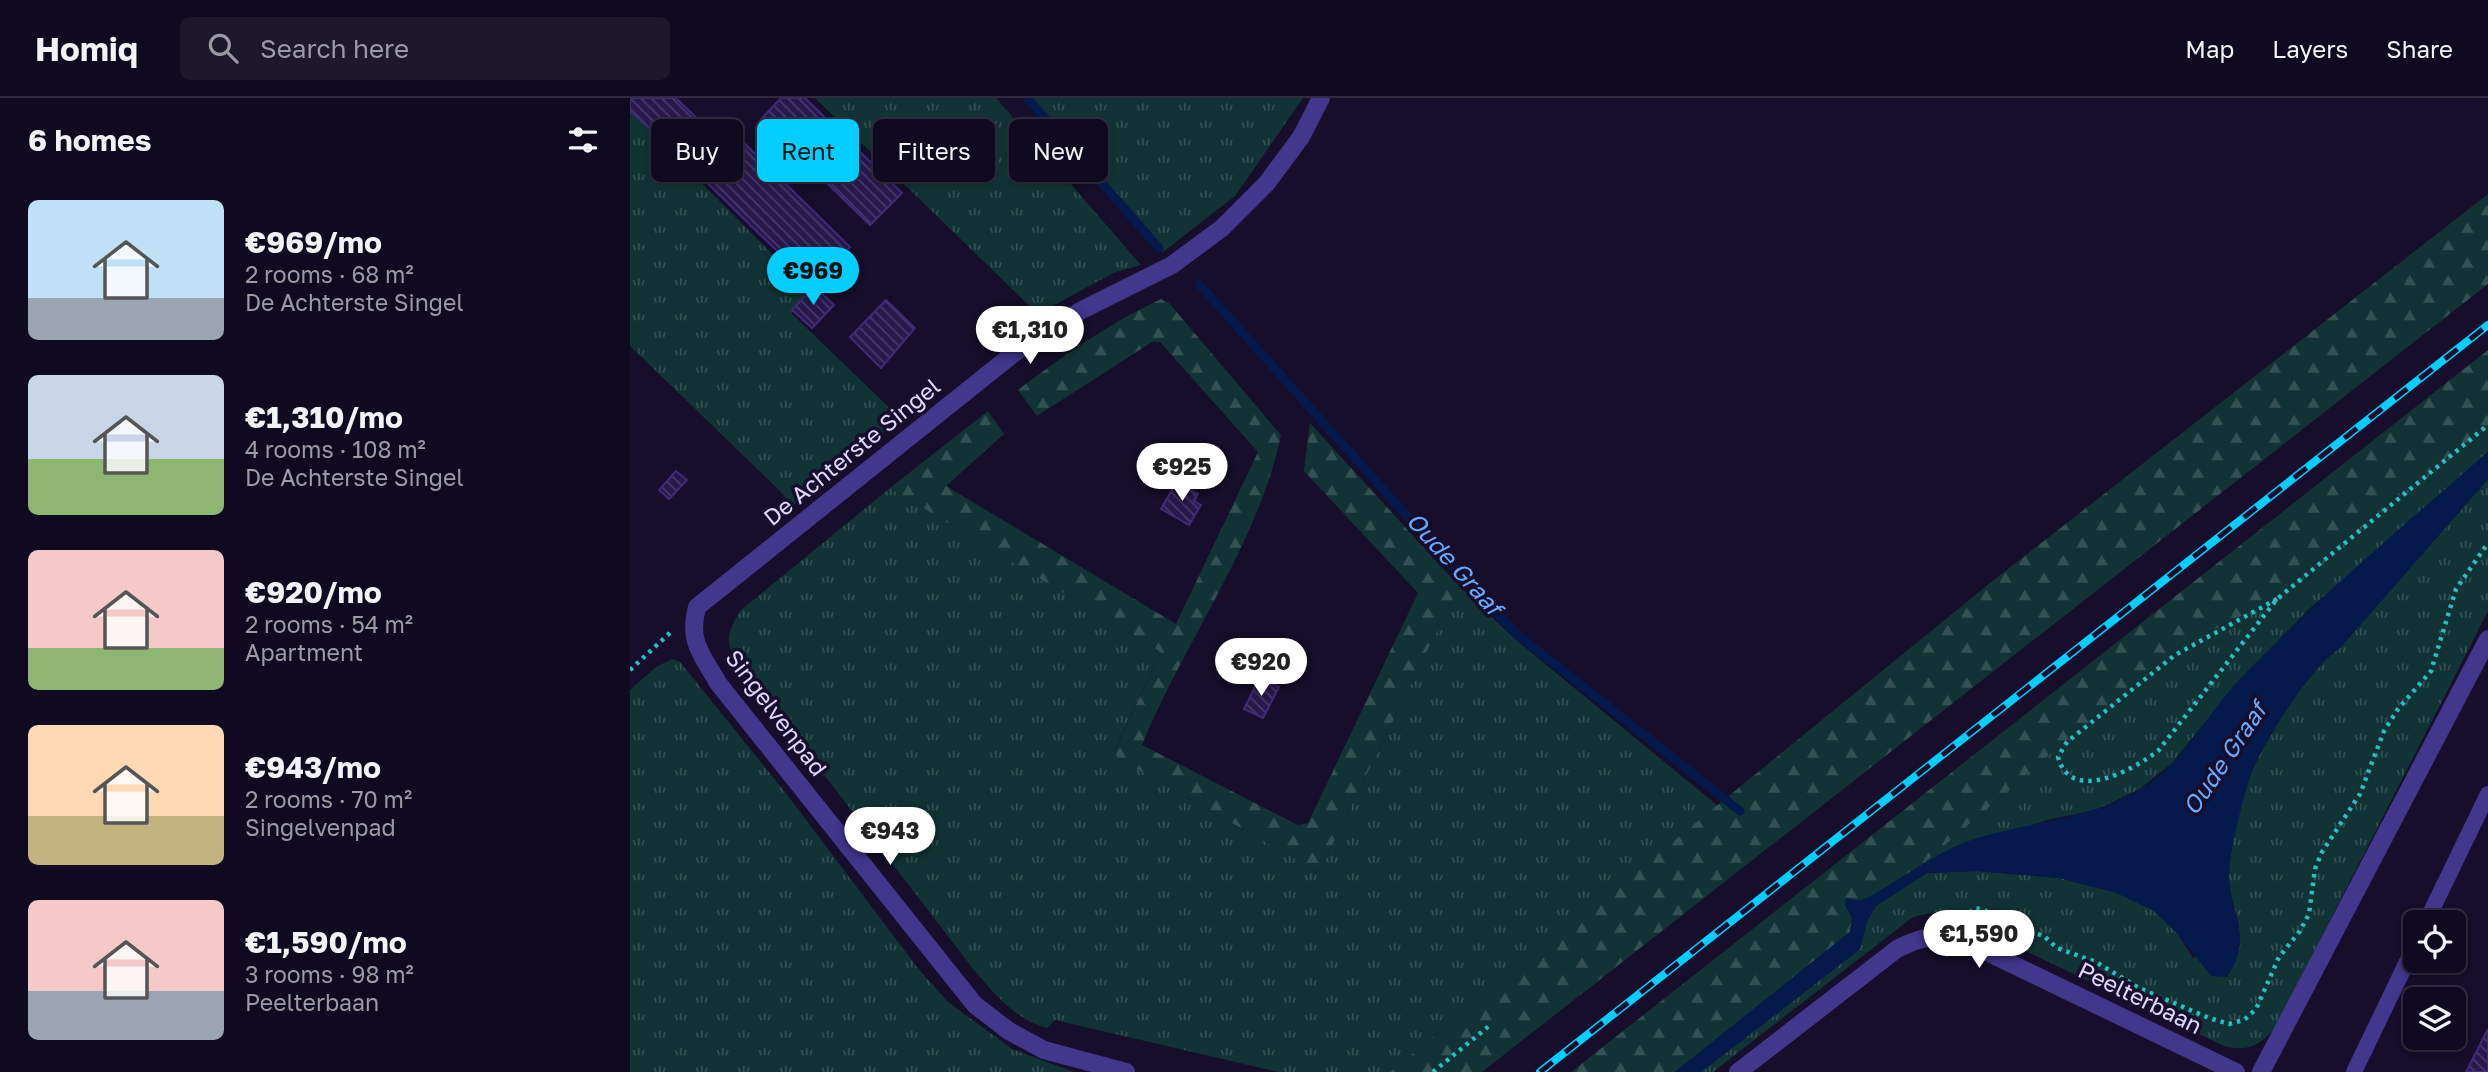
<!DOCTYPE html>
<meta charset="utf-8">
<style>
body{margin:0;font-family:"Golos Text",sans-serif;background:#1e182d;color:#f1f3f6;height:100vh;display:flex;flex-direction:column;font-size:26px;white-space:nowrap}
*{box-sizing:border-box;margin:0}
p{font-size:23px;color:#9c9aa5}
.icon{flex:none;width:38px;height:38px;fill:none;stroke:currentColor;stroke-width:2;stroke-linecap:round;stroke-linejoin:round}
.map{position:relative;flex:1;overflow:hidden}
.details{display:flex;flex-direction:column;background:#100a20;width:630px}
.details>*{flex:none}
.top-card{position:absolute;left:21px;top:21px;width:665px;height:63px;display:flex;gap:14px}
.buttons{position:absolute;left:1773px;top:812px;display:grid;gap:14px}
.buttons a{display:grid;place-items:center;width:63px;height:63px;border-radius:10px;background:#100a20;box-shadow:0 4px 10px #0003,0 0 0 2px #302b3e;font-size:35px}
.price{position:absolute;translate:-50% -60px;padding:0 16px;border-radius:24px;background:#fff;color:#222;font-size:23px;line-height:46px;filter:drop-shadow(0 2px 4px #0008)}
.price::after{content:'';position:absolute;left:50%;top:42px;width:21px;height:16px;margin-left:-10px;background:inherit;clip-path:polygon(0 0,100% 0,50% 100%)}
.price.active{background:#04ceff;color:#111}
ul{padding:0;list-style:none}
li{display:flex;align-items:center;gap:21px;height:175px;padding:0 28px}
li span{display:grid;place-items:center;flex:none;width:196px;height:140px;border-radius:10px;color:#555}
li>.icon{margin-inline-start:auto}
span .icon{width:84px;height:84px;fill:#fffc;stroke-width:1}
li b{font-size:30px}
h2{display:flex;justify-content:space-between;align-items:center;height:84px;padding:0 28px;font-size:30px}
.pill{padding:0 24px;border-radius:10px;background:#100a20;box-shadow:0 4px 10px #0003,0 0 0 2px #302b3e;font-size:24px;line-height:63px}
.pill.active{background:#04ceff;color:#111}
header{display:flex;align-items:center;gap:42px;box-sizing:border-box;height:98px;padding:0 35px;background:#100a20;border-bottom:2px solid #302b3e}
header strong{font-size:33px}
nav{display:flex;gap:38px;margin-inline-start:auto;font-size:24px}
.search{width:490px;height:63px;background:#1e182d;display:flex;align-items:center;gap:18px;box-sizing:border-box;padding:0 24px;border-radius:10px;color:#9c9aa5;font-size:26px}
main{display:flex;flex:1;min-height:0}
.map>svg:first-child{display:block}
.grass{fill:url(#grass-tufts)}
.forest{fill:url(#forest-firs)}
.water{fill:#06194c}
.lines{fill:none;stroke-linecap:round;stroke-linejoin:round}
.stream{stroke:#06194c;stroke-width:9}
.building{fill:url(#building-back-hatch);stroke:#41297b;stroke-width:2}
.path{stroke:#26bfc5;stroke-width:4.5;stroke-dasharray:3.5 5;stroke-linecap:butt}
.lane{stroke:#42368d;stroke-width:16}
.street{stroke:#42368d;stroke-width:18}
.rail-casing{stroke:#04ceff;stroke-width:8}
.rail{stroke:#160e2a;stroke-width:5;stroke-dasharray:16;stroke-linecap:butt}
.labels{text-anchor:middle;stroke-width:7;stroke-linejoin:round;paint-order:stroke}
.street-label{font-size:23px;fill:#e0d8ff;stroke:#160e2a}
.water-label{font-size:24px;font-style:italic;fill:#66a9ff;stroke:#160e2a}
</style>
<header>
<strong>Homiq</strong>
<div class="search"><svg class="icon" aria-label="search" viewBox="0 0 24 24"><circle cx="10" cy="10" r="6"/><path d="M15 15l6 6"/></svg>Search here</div>
<nav><a>Map</a><a>Layers</a><a>Share</a></nav>
</header>
<main>
<section class="details">
<h2>6 homes<svg class="icon" aria-label="filters" viewBox="0 0 24 24"><path d="M4 7h16M4 17h16"/><circle cx="9" cy="7" r="2"/><circle cx="15" cy="17" r="2"/></svg></h2>
<ul>
<li><span style="background:linear-gradient(#bfe0f5 70%,#9aa5b1 0)"><svg class="icon" aria-label="home" viewBox="0 0 24 24"><path d="M3 11l9-7 9 7M6 9v11h12V9"/></svg></span><div><b>€969/mo</b><p>2 rooms · 68 m²</p><p>De Achterste Singel</p></div></li>
<li><span style="background:linear-gradient(#c9d6e8 60%,#8fb573 0)"><svg class="icon" aria-label="home" viewBox="0 0 24 24"><path d="M3 11l9-7 9 7M6 9v11h12V9"/></svg></span><div><b>€1,310/mo</b><p>4 rooms · 108 m²</p><p>De Achterste Singel</p></div></li>
<li><span style="background:linear-gradient(#f6c9c9 70%,#8fb573 0)"><svg class="icon" aria-label="home" viewBox="0 0 24 24"><path d="M3 11l9-7 9 7M6 9v11h12V9"/></svg></span><div><b>€920/mo</b><p>2 rooms · 54 m²</p><p>Apartment</p></div></li>
<li><span style="background:linear-gradient(#ffd9b3 65%,#c2b280 0)"><svg class="icon" aria-label="home" viewBox="0 0 24 24"><path d="M3 11l9-7 9 7M6 9v11h12V9"/></svg></span><div><b>€943/mo</b><p>2 rooms · 70 m²</p><p>Singelvenpad</p></div></li>
<li><span style="background:linear-gradient(#f6c9c9 65%,#9aa5b1 0)"><svg class="icon" aria-label="home" viewBox="0 0 24 24"><path d="M3 11l9-7 9 7M6 9v11h12V9"/></svg></span><div><b>€1,590/mo</b><p>3 rooms · 98 m²</p><p>Peelterbaan</p></div></li>
</ul>
</section>
<div class="map">
<svg width="1858" height="974" viewBox="0 0 1858 974">
<defs>
<pattern id="grass-tufts" width="24" height="20" patternUnits="userSpaceOnUse" patternTransform="scale(1.75)"><rect width="24" height="20" fill="#113335"/><path d="M3 7l-1-3M5 7V3M7 7l1-3M15 17l-1-3M17 17v-4M19 17l1-3" fill="none" stroke="#335053"/></pattern>
<pattern id="forest-firs" width="22" height="20" patternUnits="userSpaceOnUse" patternTransform="scale(1.75)"><rect width="22" height="20" fill="#113335"/><path d="M5 1l3.5 6h-7zM16 11l3.5 6h-7z" fill="#335053"/></pattern>
<pattern id="building-back-hatch" width="6" height="6" patternUnits="userSpaceOnUse" patternTransform="scale(1.75)"><rect width="6" height="6" fill="#28194d"/><path d="M-1 5l2 2M0 0l6 6M5-1l2 2" fill="none" stroke="#473a68"/></pattern>
</defs>
<rect width="100%" height="100%" fill="#160e2a"/>
<g class="grass">
<polygon points="185,0 366,0 511,167 483,175 408,216"/>
<polygon points="400,0 673,0 605,98 533,154"/>
<polygon points="0,13 181,195 161,215 271,321 162,408 150,393 0,248"/>
<polygon points="1858,327 1858,354 1677,513 1607,585 1542,665 1510,691 1466,712 1417,722 1293,766 1433,645 1470,620 1583,532 1645,501 1765,398"/>
<path d="M1858 381V513L1645 930C1629 948 1617 954 1594 948L1325 819 1305 814 1283 819 1083 974H1071L1230 851 1237 823 1246 808 1297 775 1347 773 1430 780 1487 795 1524 813 1547 835 1563 860 1609 828C1606 813 1599 795 1599 781 1599 752 1611 702 1621 676 1634 643 1681 568 1710 550Z"/>
<path d="M260 390 531 554 484 653 489 661 689 774 829 488 886 542 1088 708 760 974H649L425 922 417 930C384 921 365 896 344 872L103 558C95 539 100 530 111 512Z"/>
<polygon points="42,561 50,564 155,694 287,869 318,904 382,951 444,974 0,974 0,592 26,569"/>
</g>
<g class="forest">
<polygon points="1858,96 1858,186 852,974 760,974 1360,485"/>
<path d="M531 201 539 205 651 337C629 444 553 546 512 647L668 727 678 725 788 495 674 373 680 325 829 488 689 774 489 661 484 654 531 554 260 390 358 313 374 336 316 388 546 526 628 354 530 244H522L407 318 388 292C433 258 479 225 531 201Z"/>
<polygon points="1858,252 1858,327 1853,332 1765,398 1645,501 1583,532 1470,620 1433,645 1293,766 1240,799 1215,807 1222,820 1220,834 1045,974 941,974"/>
</g>
<path class="water" d="M1858 354V381L1710 550C1681 568 1633 644 1621 676 1613 700 1598 757 1599 781 1600 822 1625 837 1597 879L1581 878 1547 835 1524 813 1487 795 1430 780 1347 773 1296 775 1246 808 1237 823 1230 851 1071 974H1045L1220 834 1222 820 1215 807 1216 800 1231 803C1270 784 1305 753 1347 740 1400 724 1460 721 1509 692 1551 667 1576 618 1608 583 1686 501 1773 428 1858 354Z"/>
<g class="lines">
<g class="stream">
<polyline points="397,0 529,150"/>
<polyline points="569,186 838,486 888,537 1110,713"/>
</g>
</g>
<g class="building">
<polygon points="0,0 46,0 81,34 54,62 0,13"/>
<polygon points="151,0 175,0 272,95 240,127 131,21"/>
<polygon points="108,39 220,149 182,187 70,78"/>
<polygon points="184,188 204,207 182,230 162,212"/>
<polygon points="256,202 285,230 251,270 220,239"/>
<polygon points="46,373 57,382 39,401 29,392"/>
<polygon points="547,383 568,396 564,403 571,407 559,427 531,411"/>
<polygon points="630,579 649,589 633,620 614,611"/>
<polygon points="1858,931 1858,974 1836,974"/>
</g>
<g class="lines">
<g class="path">
<path d="M1647 501 1545 557 1437 644 1428 659C1441 707 1504 671 1528 653L1647 501 1858 327"/>
<polyline points="0,572 43,532"/>
<polyline points="1332,819 1346,810 1356,813 1368,824 1414,838 1427,850 1466,864 1509,890 1579,920 1599,926 1614,922 1626,911 1649,859 1670,833 1679,816 1685,771 1692,754 1730,696 1754,633 1768,611 1801,573 1826,491 1858,445"/>
<polyline points="803,974 859,928"/>
</g>
<g class="lane">
<polyline points="1796,824 1858,696"/>
<polyline points="1724,974 1785,847"/>
</g>
<g class="street">
<path d="M496 974 414 952 379 933 345 907 88 585C71 555 58 544 67 509L383 256 450 213 542 167 592 130 637 85 671 39 691 0"/>
<path d="M1108 974 1267 851C1292 838 1309 835 1336 844L1606 974"/>
<polyline points="1631,974 1858,541"/>
</g>
<g class="rail-casing">
<polyline id="rail" points="910,974 1858,227"/>
</g>
<use href="#rail" class="rail"/>
</g>
<g class="labels">
<g class="street-label">
<text transform="translate(222 354) rotate(-39)" y="8">De Achterste Singel</text>
<text transform="translate(146 615) rotate(53)" y="8">Singelvenpad</text>
<text transform="translate(1510 900) rotate(26)" y="8">Peelterbaan</text>
</g>
<g class="water-label">
<text transform="translate(824 466) rotate(48)" y="8">Oude Graaf</text>
<text transform="translate(1595 661) rotate(-56)" y="8">Oude Graaf</text>
</g>
</g>
</svg>
<div class="buttons">
<a><svg class="icon" aria-label="locate" viewBox="0 0 24 24"><circle cx="12" cy="12" r="6"/><path d="M12 2v4M12 18v4M2 12h4M18 12h4"/></svg></a>
<a><svg class="icon" aria-label="layers" viewBox="0 0 24 24"><path d="M12 4l9 5-9 5-9-5zM3 14l9 5 9-5"/></svg></a>
</div>
<b class="price active" style="left:183px;top:209px">€969</b>
<b class="price" style="left:400px;top:268px">€1,310</b>
<b class="price" style="left:552px;top:405px">€925</b>
<b class="price" style="left:631px;top:600px">€920</b>
<b class="price" style="left:260px;top:769px">€943</b>
<b class="price" style="left:1349px;top:872px">€1,590</b>
<div class="top-card">
<a class="pill">Buy</a>
<a class="pill active">Rent</a>
<a class="pill">Filters</a>
<a class="pill">New</a>
</div>
</div>
</main>
